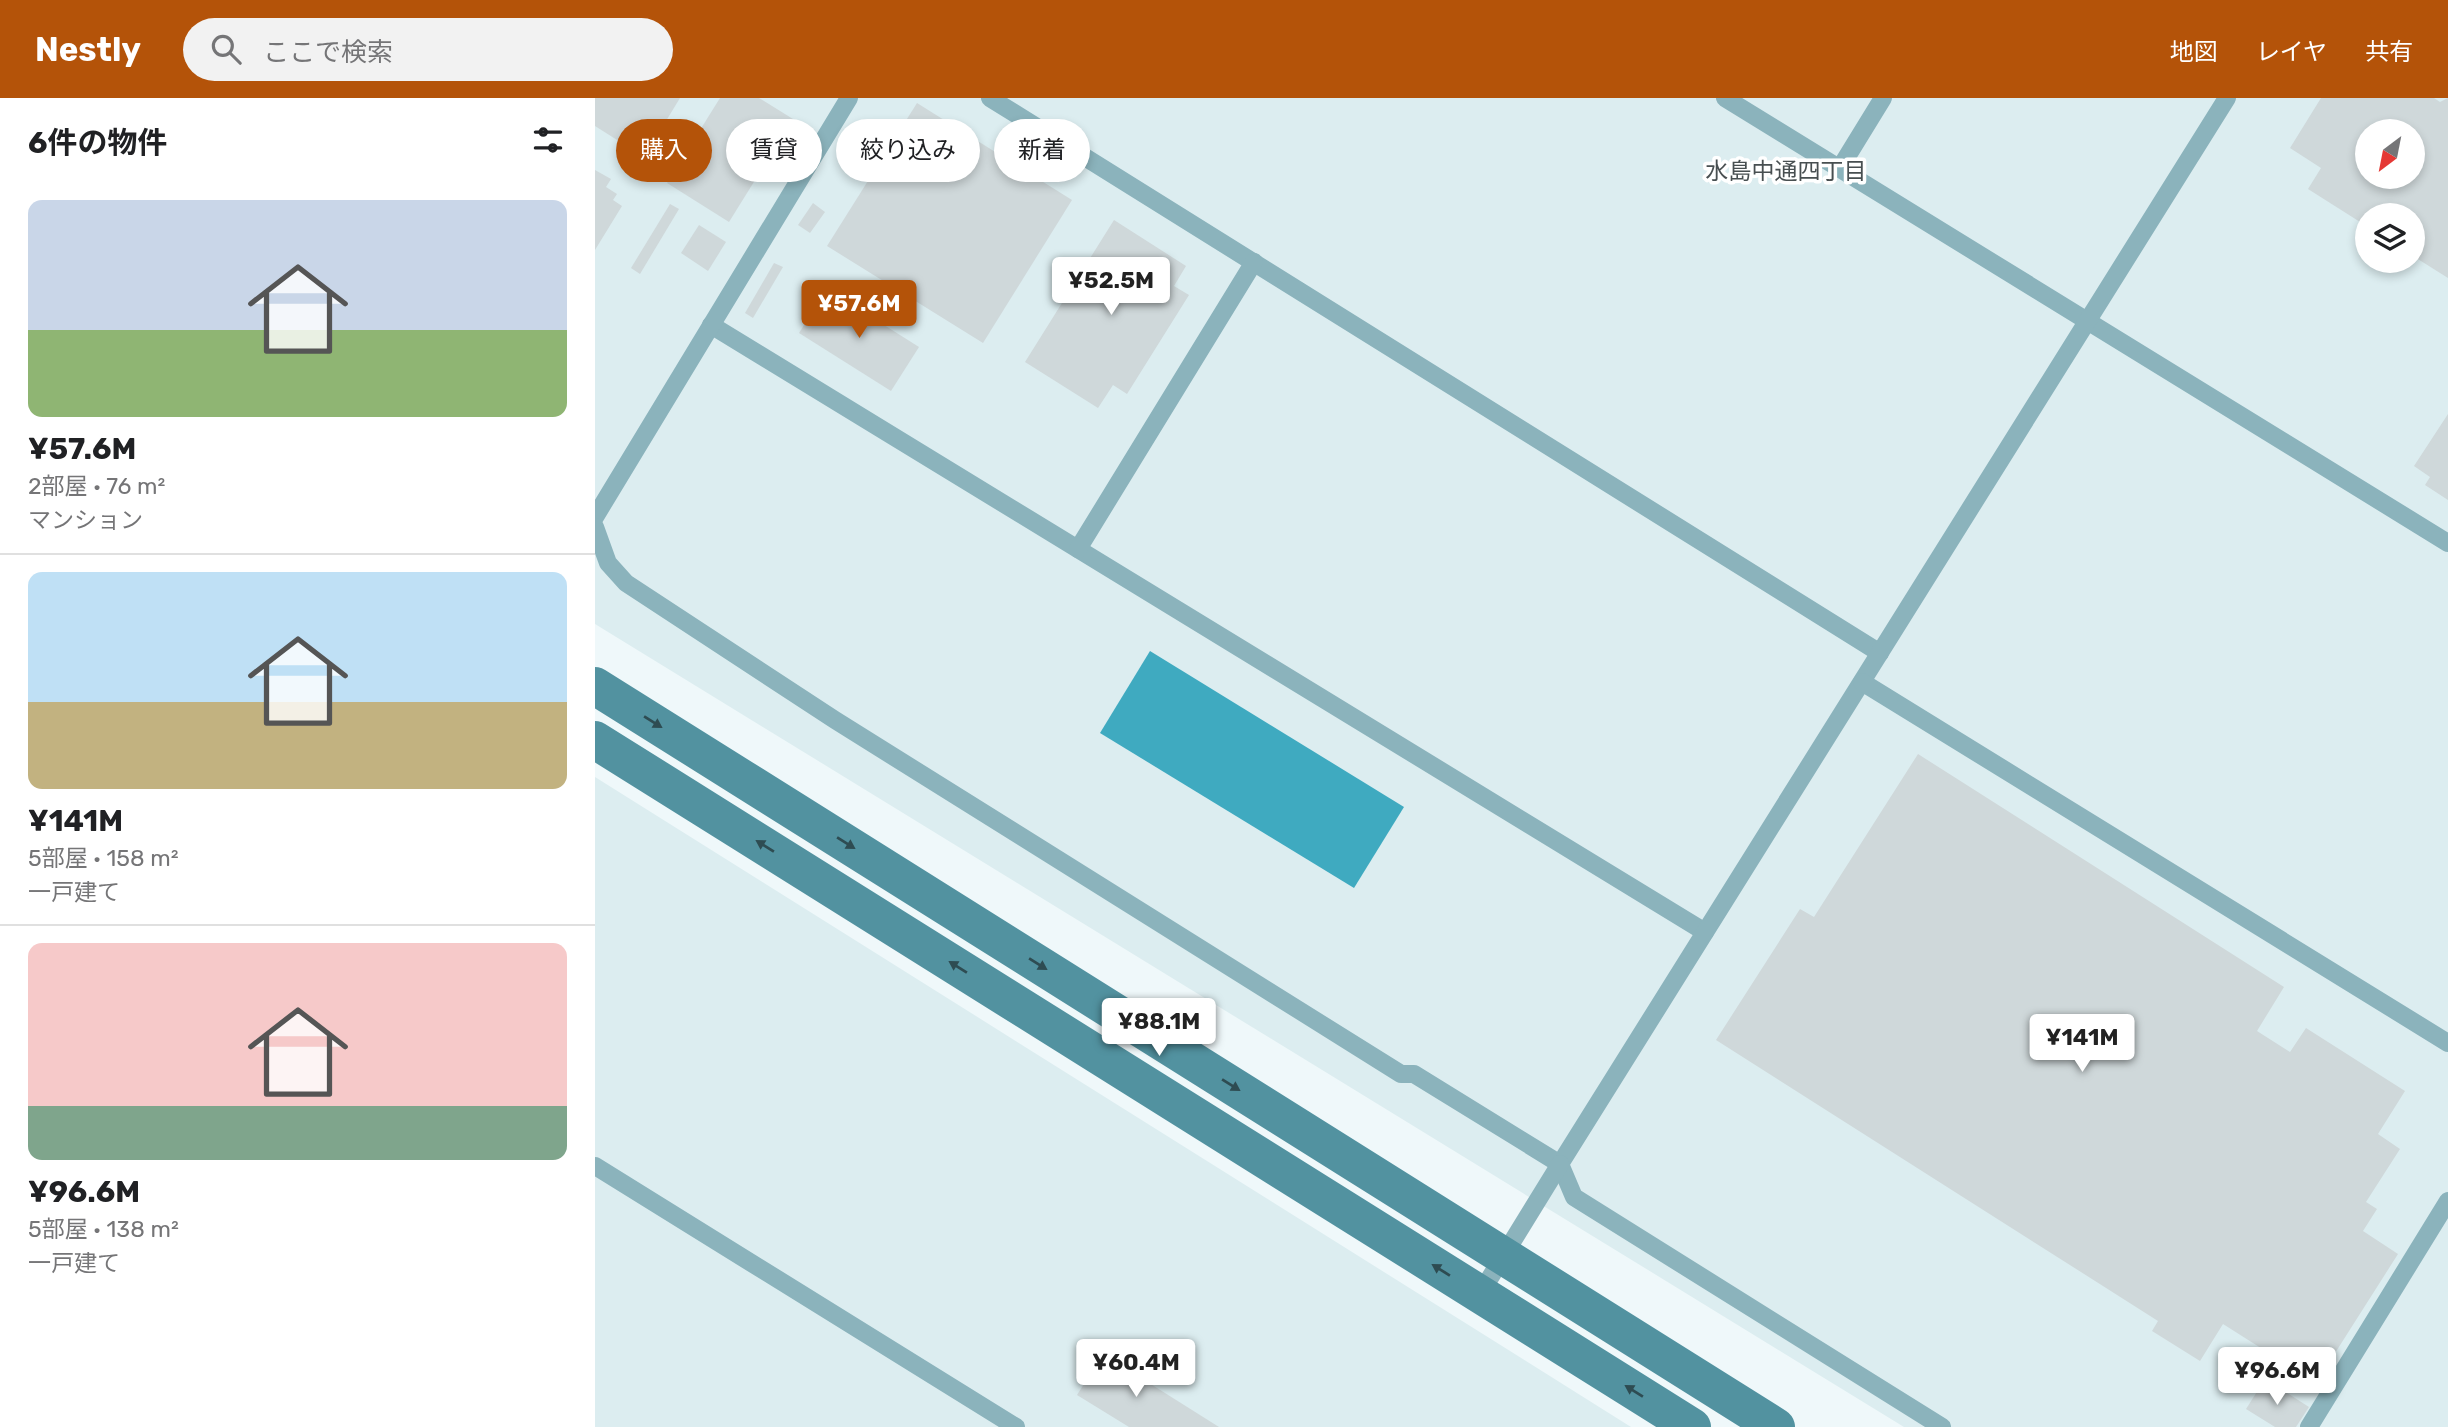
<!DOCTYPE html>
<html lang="ja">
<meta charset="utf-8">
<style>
body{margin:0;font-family:Rubik,"Noto Sans JP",sans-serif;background:#f2f2f2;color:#202124;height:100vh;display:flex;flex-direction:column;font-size:26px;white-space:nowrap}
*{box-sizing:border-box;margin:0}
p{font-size:23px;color:#757577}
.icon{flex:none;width:38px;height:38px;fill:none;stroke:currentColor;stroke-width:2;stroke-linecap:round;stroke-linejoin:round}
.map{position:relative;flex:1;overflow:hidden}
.sheet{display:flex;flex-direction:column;background:#fff;width:595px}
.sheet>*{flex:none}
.banner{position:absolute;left:21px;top:21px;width:665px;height:63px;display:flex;gap:14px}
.needle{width:46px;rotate:212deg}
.controls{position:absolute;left:1760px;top:21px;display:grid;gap:14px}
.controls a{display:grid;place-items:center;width:70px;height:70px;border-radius:50%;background:#fff;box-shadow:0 4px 10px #0003;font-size:35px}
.price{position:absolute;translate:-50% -60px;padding:0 16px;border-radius:7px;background:#fff;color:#222;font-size:23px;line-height:46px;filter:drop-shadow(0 2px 4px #0008)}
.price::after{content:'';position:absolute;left:50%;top:42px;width:21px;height:16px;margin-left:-10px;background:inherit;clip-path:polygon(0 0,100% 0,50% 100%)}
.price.on{background:#b45309;color:#fff}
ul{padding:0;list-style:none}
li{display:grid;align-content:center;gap:14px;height:371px;padding:0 28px}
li+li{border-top:2px solid #e0e0e0}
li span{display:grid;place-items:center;height:217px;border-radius:14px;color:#555}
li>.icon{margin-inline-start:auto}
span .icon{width:126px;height:126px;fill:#fffc;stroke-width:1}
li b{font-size:30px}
h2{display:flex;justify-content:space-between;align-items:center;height:84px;padding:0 28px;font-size:30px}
.pill{padding:0 24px;border-radius:32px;background:#fff;box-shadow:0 4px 10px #0003;font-size:24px;line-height:63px}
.pill.on{background:#b45309;color:#fff}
header{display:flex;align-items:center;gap:42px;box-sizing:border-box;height:98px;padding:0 35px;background:#b45309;color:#fff}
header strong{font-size:33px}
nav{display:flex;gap:38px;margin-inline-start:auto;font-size:24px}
.search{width:490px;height:63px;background:#f2f2f2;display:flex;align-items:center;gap:18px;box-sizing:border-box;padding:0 24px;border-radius:38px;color:#757577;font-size:26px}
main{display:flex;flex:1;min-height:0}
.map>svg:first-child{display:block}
.built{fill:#dcedf0;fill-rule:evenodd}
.water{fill:#3faac0}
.building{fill:#cfd8da;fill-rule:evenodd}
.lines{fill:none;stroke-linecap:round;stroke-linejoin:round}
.lane{stroke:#8bb3bc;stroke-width:18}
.secondary{stroke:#5292a0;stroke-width:38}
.oneway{fill:#2e4c52}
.labels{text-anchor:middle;stroke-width:7;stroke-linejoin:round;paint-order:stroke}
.neighbourhood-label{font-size:23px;fill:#484f51;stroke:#fff}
</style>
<header>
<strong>Nestly</strong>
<div class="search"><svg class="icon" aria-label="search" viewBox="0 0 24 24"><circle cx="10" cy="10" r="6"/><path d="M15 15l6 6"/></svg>ここで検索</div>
<nav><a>地図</a><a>レイヤ</a><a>共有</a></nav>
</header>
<main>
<section class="sheet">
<h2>6件の物件<svg class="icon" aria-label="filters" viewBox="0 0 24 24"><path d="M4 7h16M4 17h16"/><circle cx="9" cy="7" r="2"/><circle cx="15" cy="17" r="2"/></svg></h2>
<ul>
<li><span style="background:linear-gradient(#c9d6e8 60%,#8fb573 0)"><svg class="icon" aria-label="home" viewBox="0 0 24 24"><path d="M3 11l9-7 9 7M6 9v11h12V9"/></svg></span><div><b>¥57.6M</b><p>2部屋 · 76 m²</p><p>マンション</p></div></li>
<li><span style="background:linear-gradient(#bfe0f5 60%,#c2b280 0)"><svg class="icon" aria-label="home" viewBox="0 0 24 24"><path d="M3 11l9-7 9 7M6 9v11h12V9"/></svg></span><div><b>¥141M</b><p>5部屋 · 158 m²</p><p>一戸建て</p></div></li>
<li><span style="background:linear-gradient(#f6c9c9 75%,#7fa58c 0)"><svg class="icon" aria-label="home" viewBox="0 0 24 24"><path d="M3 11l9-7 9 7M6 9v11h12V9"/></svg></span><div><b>¥96.6M</b><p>5部屋 · 138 m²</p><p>一戸建て</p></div></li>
</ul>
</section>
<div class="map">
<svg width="1853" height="1329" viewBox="0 0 1853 1329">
<rect width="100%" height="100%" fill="#eff8fa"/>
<g class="built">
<path d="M0 0H1853V1329H1309L0 526ZM1773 33H1818V79H1773ZM1773 117H1818V163H1773Z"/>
<polygon points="0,679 1036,1329 0,1329"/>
</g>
<polygon class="water" points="555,553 809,709 759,790 505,635"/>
<g class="building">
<polygon points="0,0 85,0 49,59 0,28"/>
<polygon points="125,0 164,0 198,21 134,124 72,85"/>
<path d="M1726 0H1839L1845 4 1853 0V180L1818 158V117H1773V129L1713 91 1726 70 1695 50ZM1773 33H1818V79H1773Z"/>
<polygon points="322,5 477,102 388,245 232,148"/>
<polygon points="81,32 90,38 67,75 58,69"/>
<polygon points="0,72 16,81 11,89 22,96 18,102 27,108 0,152"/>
<polygon points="218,105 230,114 215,135 203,127"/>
<polygon points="75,106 84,111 45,176 36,170"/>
<polygon points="519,122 591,168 579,188 594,197 532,296 518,287 503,310 430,264"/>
<polygon points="104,127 131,144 113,173 86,155"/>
<polygon points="179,165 188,169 158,220 150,215"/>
<polygon points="232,191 324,249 296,293 204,235"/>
<polygon points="1853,316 1853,402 1830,387 1835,379 1819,368"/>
<polygon points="1323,656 1689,889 1662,933 1695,954 1711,930 1810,993 1783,1036 1805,1051 1771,1104 1782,1111 1768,1133 1803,1156 1721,1285 1628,1226 1605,1263 1557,1233 1563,1223 1121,942 1205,811 1219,819"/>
<polygon points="508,1256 624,1329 534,1329 482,1297"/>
<polygon points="1670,1281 1714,1309 1701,1329 1680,1329 1651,1311"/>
</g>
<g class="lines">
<g class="lane">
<polyline points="395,0 1285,555"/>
<polyline points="1130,0 1853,445"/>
<polyline points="1245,70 1288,0"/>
<polyline points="116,227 1110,834"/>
<polyline points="0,419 254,0"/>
<polyline points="0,429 13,465 31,485 240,622 806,976 819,976 965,1066 1632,0"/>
<polyline points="483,451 659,164"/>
<polyline points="1267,584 1853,945"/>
<polyline points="965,1066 979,1099 1347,1329"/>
<polyline points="0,1068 421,1329"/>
<polyline points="885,1196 965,1066"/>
<polyline points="1714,1329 1853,1103"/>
</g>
<g class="secondary">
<polyline points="0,588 1181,1329"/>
<polyline points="0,642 1097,1329"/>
</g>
</g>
<defs><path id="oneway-solid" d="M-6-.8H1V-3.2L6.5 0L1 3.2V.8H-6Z" transform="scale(1.75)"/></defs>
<g class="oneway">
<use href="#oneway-solid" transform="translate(58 624) rotate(32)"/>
<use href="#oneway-solid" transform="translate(251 745) rotate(32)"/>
<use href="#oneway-solid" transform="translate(170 748) rotate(-148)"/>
<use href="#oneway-solid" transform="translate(443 866) rotate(32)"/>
<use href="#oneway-solid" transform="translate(363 869) rotate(-148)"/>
<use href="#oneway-solid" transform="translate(636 987) rotate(32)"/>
<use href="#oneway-solid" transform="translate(846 1172) rotate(-148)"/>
<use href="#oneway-solid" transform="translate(1039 1293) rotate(-148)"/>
</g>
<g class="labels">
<g class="neighbourhood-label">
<text x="1191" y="81">水島中通四丁目</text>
</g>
</g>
</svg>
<div class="controls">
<a><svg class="needle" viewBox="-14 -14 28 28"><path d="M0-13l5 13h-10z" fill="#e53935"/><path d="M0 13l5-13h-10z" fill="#757577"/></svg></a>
<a><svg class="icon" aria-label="layers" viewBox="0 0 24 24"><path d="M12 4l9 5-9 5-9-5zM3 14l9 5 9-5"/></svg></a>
</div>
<b class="price" style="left:516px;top:219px">¥52.5M</b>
<b class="price on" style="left:264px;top:242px">¥57.6M</b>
<b class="price" style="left:564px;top:960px">¥88.1M</b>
<b class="price" style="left:1487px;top:976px">¥141M</b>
<b class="price" style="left:541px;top:1301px">¥60.4M</b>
<b class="price" style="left:1682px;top:1309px">¥96.6M</b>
<div class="banner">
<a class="pill on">購入</a>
<a class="pill">賃貸</a>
<a class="pill">絞り込み</a>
<a class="pill">新着</a>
</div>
</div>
</main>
